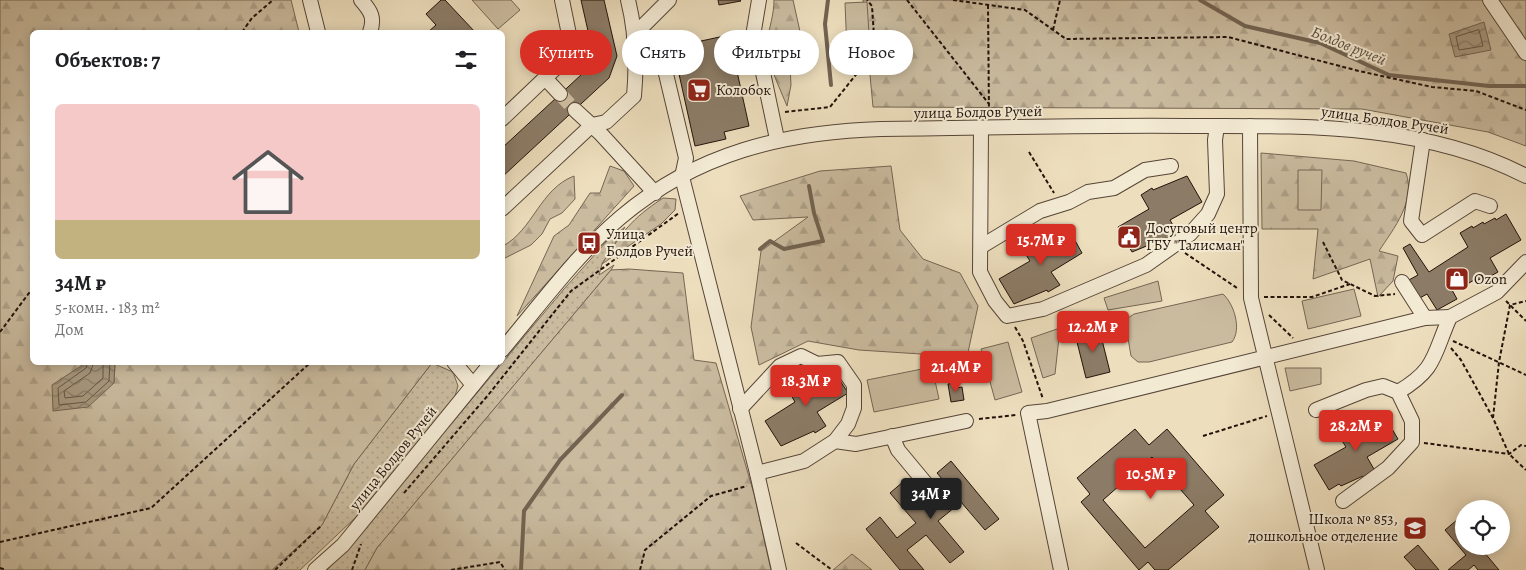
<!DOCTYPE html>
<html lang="ru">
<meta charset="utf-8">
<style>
body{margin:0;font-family:Alegreya,serif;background:#f2f2f2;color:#202124;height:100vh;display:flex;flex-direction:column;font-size:19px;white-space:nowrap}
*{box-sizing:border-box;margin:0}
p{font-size:16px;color:#757577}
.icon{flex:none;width:28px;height:28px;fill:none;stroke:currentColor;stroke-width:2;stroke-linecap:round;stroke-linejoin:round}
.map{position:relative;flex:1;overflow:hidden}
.drawer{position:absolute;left:30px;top:30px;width:475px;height:335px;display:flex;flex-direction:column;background:#fff;border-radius:8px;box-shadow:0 2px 12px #0003}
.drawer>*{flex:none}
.hud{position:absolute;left:520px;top:30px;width:475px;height:45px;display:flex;gap:10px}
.controls{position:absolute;left:1455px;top:500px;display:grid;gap:10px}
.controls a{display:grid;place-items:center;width:55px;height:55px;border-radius:50%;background:#fff;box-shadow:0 2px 12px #0003;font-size:25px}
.price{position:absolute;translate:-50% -42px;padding:0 11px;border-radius:5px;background:#d93025;color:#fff;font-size:16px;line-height:32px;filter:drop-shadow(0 1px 2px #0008)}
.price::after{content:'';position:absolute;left:50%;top:30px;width:15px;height:11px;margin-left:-8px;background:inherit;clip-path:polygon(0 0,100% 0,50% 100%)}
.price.selected{background:#222;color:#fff}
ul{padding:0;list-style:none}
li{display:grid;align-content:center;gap:10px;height:265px;padding:0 25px}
li span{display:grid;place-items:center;height:155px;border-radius:8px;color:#555}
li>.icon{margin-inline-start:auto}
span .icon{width:90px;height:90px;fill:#fffc;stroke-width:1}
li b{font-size:21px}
h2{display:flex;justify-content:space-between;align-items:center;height:60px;padding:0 25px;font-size:21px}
.chip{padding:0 18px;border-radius:22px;background:#fff;box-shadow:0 2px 12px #0003;font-size:18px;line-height:45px}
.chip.selected{background:#d93025;color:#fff}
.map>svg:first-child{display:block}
.grass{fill:url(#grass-dots);stroke:#766654}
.forest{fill:url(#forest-firs);stroke:#766654}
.park{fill:#cabb9f;stroke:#766654}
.water{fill:url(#water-waves);stroke:#726351}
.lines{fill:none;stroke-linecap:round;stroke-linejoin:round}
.shore{stroke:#655645;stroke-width:1}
.stream{stroke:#726351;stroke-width:4}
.building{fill:#8c7c67;stroke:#22120a;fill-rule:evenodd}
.minor-tunnel{stroke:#cfbfa2;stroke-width:14;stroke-dasharray:14 7;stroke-linecap:butt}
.minor-casing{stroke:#554537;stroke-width:16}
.path{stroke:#22120a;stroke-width:2;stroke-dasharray:4 2.5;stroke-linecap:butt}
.minor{stroke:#f3ead4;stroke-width:14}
.labels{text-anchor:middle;stroke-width:4;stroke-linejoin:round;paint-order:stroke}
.poi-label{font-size:15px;fill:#22120a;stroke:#f3ead4;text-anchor:start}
.street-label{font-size:15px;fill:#22120a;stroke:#f3ead4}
.water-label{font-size:16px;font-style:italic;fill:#5e4f3f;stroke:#f3ead4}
</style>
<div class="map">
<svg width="1526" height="570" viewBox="0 0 1526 570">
<defs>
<pattern id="grass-dots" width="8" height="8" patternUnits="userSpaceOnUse" patternTransform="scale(1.25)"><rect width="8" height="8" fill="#cabb9f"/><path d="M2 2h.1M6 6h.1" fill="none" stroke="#ada088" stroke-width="1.8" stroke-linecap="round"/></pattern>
<pattern id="forest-firs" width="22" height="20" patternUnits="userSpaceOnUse" patternTransform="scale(1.25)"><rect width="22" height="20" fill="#cabb9f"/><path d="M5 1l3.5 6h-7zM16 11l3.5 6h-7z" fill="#ada088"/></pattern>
<pattern id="water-waves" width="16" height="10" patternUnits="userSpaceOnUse" patternTransform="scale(1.25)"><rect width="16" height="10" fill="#a89980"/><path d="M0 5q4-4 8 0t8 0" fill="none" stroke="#887b67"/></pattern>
</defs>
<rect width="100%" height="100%" fill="#eddebd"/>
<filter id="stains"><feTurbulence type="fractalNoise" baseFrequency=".004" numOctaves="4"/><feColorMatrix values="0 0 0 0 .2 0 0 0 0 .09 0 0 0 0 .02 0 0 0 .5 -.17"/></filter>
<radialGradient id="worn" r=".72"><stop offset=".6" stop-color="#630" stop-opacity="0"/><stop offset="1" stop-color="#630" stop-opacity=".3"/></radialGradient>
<g class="grass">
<polygon points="625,227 602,264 599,275 614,265 611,270 377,548 365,570 327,570 355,539 564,289 607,241"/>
<polygon points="432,363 453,372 458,386 455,396 356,517 300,570 272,570 322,525 354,464"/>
</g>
<g class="forest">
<polygon points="0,0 291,0 299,32 32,32 32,362 93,363 84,364 114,383 115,363 432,363 354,464 322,525 272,570 0,570"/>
<path d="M774 0H793L801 36 790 66 791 85 787 106C781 91 765 58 767 42 769 28 774 15 774 0Z"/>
<polygon points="863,0 1526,0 1526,146 1488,132 1362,109 873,107"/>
<path d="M1261 153 1354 161 1406 173C1416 201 1394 228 1379 251L1398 256 1393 281 1378 297 1370 259 1313 279 1318 229H1262Z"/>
<polygon points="610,166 624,171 634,186 517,316 554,236 569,225 590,193 600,193"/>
<polygon points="891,166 900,230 923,259 960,273 978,306 967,357 859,350 808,341 759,365 751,327 761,251 808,217 753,220 740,196 820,171"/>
<path d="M574 176 575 199 562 213 550 219 542 234 531 245 503 259V246C533 230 540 189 574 176Z"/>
<path d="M663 198 676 199 675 210 661 224 602 264C623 231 630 220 663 198Z"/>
<polygon points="629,269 683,273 694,360 716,363 754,494 771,570 365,570 377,548 611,270"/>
<polygon points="852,554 872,570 833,570"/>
</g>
<g class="park">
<polygon points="472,0 511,0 520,10 498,29"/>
<polygon points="867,2 870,49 847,50 845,3"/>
<polygon points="1298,170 1322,170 1321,210 1298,210"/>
<polygon points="1158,281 1162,301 1108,310 1104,298"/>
<polygon points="1354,289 1361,316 1308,329 1302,301"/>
<path d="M1223 294C1234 304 1242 329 1232 342L1149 362H1138L1131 356 1125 320 1134 314Z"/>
<polygon points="1060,328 1055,374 1043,378 1031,338"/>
<polygon points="1008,342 1022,392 995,400 981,349"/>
<polygon points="932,367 939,399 874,412 867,380"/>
<polygon points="1285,368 1321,368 1321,384 1290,391"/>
</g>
<g class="water">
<polygon points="1484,22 1491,50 1455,57 1449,34"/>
<polygon points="115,363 114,383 88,407 53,411 52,385 84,364"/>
</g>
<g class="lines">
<g class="shore">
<polygon points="1479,30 1483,46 1459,50 1456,37"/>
<polyline points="88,362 86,368 58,388 59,405 86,402 109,381 110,362"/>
<polyline points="94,362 90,373 64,391 65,398 83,396 103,378 103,362"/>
</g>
<g class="stream">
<polyline points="828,0 825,24 831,85"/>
<polyline points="1200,0 1245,26 1320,43 1389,75 1489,86 1526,86"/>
<polyline points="760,249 770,241 784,249 823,241 814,213 809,186"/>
<polyline points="521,570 524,511 560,460 622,395"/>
</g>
</g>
<g class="building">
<polygon points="441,0 445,0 475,32 428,32 436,25 426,14"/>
<polygon points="581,0 604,0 617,56 609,78 502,177 502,148 595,62"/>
<polygon points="718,0 740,0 741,1 719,5"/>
<polygon points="729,35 749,126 724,132 726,139 695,146 673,47"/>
<polygon points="1187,176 1202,202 1170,220 1178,234 1167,240 1166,238 1132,252 1118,227 1149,209 1141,195 1152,188 1153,190"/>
<polygon points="1506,214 1521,240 1490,258 1498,272 1487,278 1485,276 1475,282 1474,280 1464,286 1462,284 1452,290 1457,299 1437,310 1427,294 1418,299 1407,281 1418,275 1403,248 1410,244 1429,272 1468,247 1460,233 1472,226 1473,228 1483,222 1484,224 1495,218 1496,220"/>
<polygon points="1068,228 1082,253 1051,272 1060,285 1048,292 1047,290 1014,304 999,279 1030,261 1021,247 1033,240 1034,242 1045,236 1046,238"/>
<polygon points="1099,328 1110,372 1086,378 1075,334"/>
<polygon points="832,368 848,393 817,412 826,426 815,433 814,431 781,446 765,421 795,402 787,388 798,381 799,383"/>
<polygon points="955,383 956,388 962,387 964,400 951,402 948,384"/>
<polygon points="1383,414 1398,439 1367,457 1375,471 1364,478 1363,476 1341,486 1339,484 1329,490 1314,465 1346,447 1337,433 1349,426 1350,428 1360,422 1361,424 1372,418 1373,420"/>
<path d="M1135 429 1149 445 1167 429 1224 495 1205 511 1219 527 1168 570H1155L1148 562 1139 570 1081 502 1090 494 1077 478ZM1152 457 1194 505 1145 548 1103 500Z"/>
<polygon points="951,461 999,519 985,530 961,502 938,521 964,552 950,563 926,535 907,550 924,570 900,570 866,529 880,517 897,538 916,523 890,493 904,481 930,511 953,492 937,473"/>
<polygon points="1457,520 1464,527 1464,546 1479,546 1499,570 1478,570 1474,565 1468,570 1448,570 1466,555 1445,530"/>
<polygon points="1418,545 1439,570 1416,570 1404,557"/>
</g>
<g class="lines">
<polyline class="minor-tunnel" points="560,94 575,110"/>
<g class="minor-casing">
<g id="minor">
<polyline points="310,0 318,32"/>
<path d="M361 0C371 11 375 18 370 32"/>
<polyline points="759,0 754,30 777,139"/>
<polyline points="1490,0 1526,53"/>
<polyline points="635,34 669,0"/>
<polyline points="661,53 686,158 682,177 757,473 779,570"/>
<polyline points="545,78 560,94"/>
<polyline points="575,110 600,133 655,193"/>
<polyline points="502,119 564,60 572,49 562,0"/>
<polyline points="1250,126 1251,298 1317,570"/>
<polyline points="981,128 980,272 995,301 1007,316 1043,309 1146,265 1190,234 1208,214 1217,194 1215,140 1217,126"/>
<polyline points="1423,140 1411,221 1422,235 1475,201 1490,206"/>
<path d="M502 209 592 125 606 122 634 96C637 63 636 32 628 0"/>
<polyline points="982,246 1040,211 1069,202 1088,192 1114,188 1145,170 1171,166"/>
<polyline points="1402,282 1425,318 1450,317"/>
<path d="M502 350C540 305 576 255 621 217 697 153 784 132 881 129 983 128 1085 125 1186 126 1301 126 1422 122 1526 176"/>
<polyline points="454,362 473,385"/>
<path d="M1398 392C1437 369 1433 355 1450 317L1497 292 1526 262"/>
<polyline points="740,409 780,366 801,356 817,364 838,362 854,385 854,408 848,424 835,441 804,461 757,473"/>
<polyline points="1316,410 1366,390 1383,386 1398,392 1412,421 1412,442 1388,468 1343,501"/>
<polyline points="892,436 898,450 937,497"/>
<polyline points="835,441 856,444 966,421"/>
<polyline points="315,570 343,545 492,362"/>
<polyline points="1061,570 1028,413 1047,411 1425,318"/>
</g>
</g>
<g class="path">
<polyline points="907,0 989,104"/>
<polyline points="953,0 1025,10 1066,39 1228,37 1359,71 1432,87 1476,91 1526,110"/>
<polyline points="988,5 989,115"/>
<polyline points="1053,30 1060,0"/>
<polyline points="242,32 252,18 273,0"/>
<polyline points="785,112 830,107 875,51 872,6 867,0"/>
<polyline points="1029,152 1054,193"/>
<polyline points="1323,242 1342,280 1375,296 1395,294"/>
<polyline points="1185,253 1237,288"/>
<polyline points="1264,297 1312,297 1350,284"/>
<polyline points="1506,301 1526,321"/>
<polyline points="1269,315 1293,338"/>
<polyline points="1015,327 1023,341 1043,399"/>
<polyline points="0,332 32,289"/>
<polyline points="1453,341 1526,375"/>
<polyline points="1451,348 1461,360 1493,418 1509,454 1526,470"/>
<polyline points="1493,418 1499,362 1510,305 1526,301"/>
<polyline points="979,419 1016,415"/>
<polyline points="1203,436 1267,416"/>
<polyline points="1424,443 1509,454 1521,445 1526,446"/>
<polyline points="404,493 489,394 571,291 679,213"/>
<polyline points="0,542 151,508 311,362"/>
<polyline points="796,543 832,570"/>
<polyline points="0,568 6,570"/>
<polyline points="275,570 322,525"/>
<polyline points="352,570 361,544"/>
<polyline points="451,570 500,562 505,570"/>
<polyline points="640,570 645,550 711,496 747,486"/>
</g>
<use href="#minor" class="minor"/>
</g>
<defs>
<g id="supermarket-square" transform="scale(1.25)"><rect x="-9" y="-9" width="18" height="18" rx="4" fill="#8f2418" stroke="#f3ead4"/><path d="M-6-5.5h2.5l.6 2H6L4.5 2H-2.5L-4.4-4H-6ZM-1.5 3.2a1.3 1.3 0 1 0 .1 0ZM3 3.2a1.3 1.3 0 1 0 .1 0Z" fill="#fff"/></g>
<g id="civic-square" transform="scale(1.25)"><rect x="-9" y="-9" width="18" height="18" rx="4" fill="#8f2418" stroke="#f3ead4"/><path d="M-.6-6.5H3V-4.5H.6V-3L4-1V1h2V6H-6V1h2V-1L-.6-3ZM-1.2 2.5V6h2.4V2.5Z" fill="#fff"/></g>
<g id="bus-square" transform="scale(1.25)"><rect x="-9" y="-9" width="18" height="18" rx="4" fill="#8f2418" stroke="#f3ead4"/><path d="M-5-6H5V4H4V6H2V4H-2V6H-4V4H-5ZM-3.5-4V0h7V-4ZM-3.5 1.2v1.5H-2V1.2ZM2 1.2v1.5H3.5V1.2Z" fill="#fff"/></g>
<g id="shop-square" transform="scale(1.25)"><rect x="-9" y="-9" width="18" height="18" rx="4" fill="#8f2418" stroke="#f3ead4"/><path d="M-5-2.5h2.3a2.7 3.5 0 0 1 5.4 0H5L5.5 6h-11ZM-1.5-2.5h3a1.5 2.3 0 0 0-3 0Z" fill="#fff"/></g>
<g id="school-square" transform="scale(1.25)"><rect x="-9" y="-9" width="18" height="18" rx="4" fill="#8f2418" stroke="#f3ead4"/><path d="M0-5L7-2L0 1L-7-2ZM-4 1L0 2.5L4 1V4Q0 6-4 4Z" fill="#fff"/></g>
</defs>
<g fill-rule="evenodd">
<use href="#supermarket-square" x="699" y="90"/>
<use href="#civic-square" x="1129" y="237"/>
<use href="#bus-square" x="589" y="243"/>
<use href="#shop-square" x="1457" y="279"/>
<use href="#school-square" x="1415" y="528"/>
</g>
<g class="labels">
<g class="poi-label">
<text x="716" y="95">Колобок</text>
<text x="1146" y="233">Досуговый центр<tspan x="1146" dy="17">ГБУ "Талисман"</tspan></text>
<text x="606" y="239">Улица<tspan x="606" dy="17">Болдов Ручей</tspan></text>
<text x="1474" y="284">Ozon</text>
<text x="1398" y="524" text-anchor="end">Школа № 853,<tspan x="1398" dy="17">дошкольное отделение</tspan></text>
</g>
<g class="street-label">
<text transform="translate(978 112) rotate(-1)" y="5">улица Болдов Ручей</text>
<text transform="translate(1385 120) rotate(8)" y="5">улица Болдов Ручей</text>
<text transform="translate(393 458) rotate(-51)" y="5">улица Болдов Ручей</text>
</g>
<g class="water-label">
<text transform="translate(1349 45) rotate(22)" y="6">Болдов ручей</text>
</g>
</g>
<rect width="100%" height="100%" filter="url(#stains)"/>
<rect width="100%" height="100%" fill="url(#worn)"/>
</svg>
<div class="controls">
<a><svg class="icon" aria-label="locate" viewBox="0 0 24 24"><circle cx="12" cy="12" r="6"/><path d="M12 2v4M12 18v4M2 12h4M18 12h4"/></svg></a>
</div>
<b class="price" style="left:1041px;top:266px">15.7M ₽</b>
<b class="price" style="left:1093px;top:353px">12.2M ₽</b>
<b class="price" style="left:956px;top:393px">21.4M ₽</b>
<b class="price" style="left:806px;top:407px">18.3M ₽</b>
<b class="price" style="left:1356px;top:452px">28.2M ₽</b>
<b class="price" style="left:1151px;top:500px">10.5M ₽</b>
<b class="price selected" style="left:931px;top:520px">34M ₽</b>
<div class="hud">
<a class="chip selected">Купить</a>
<a class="chip">Снять</a>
<a class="chip">Фильтры</a>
<a class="chip">Новое</a>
</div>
<section class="drawer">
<h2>Объектов: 7<svg class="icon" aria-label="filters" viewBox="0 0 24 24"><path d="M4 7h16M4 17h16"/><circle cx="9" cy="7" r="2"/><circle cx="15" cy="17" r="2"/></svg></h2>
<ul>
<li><span style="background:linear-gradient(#f6c9c9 75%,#c2b280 0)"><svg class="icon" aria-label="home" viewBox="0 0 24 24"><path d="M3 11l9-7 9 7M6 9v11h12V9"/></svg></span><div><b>34M ₽</b><p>5-комн. · 183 m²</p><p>Дом</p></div></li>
</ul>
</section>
</div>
